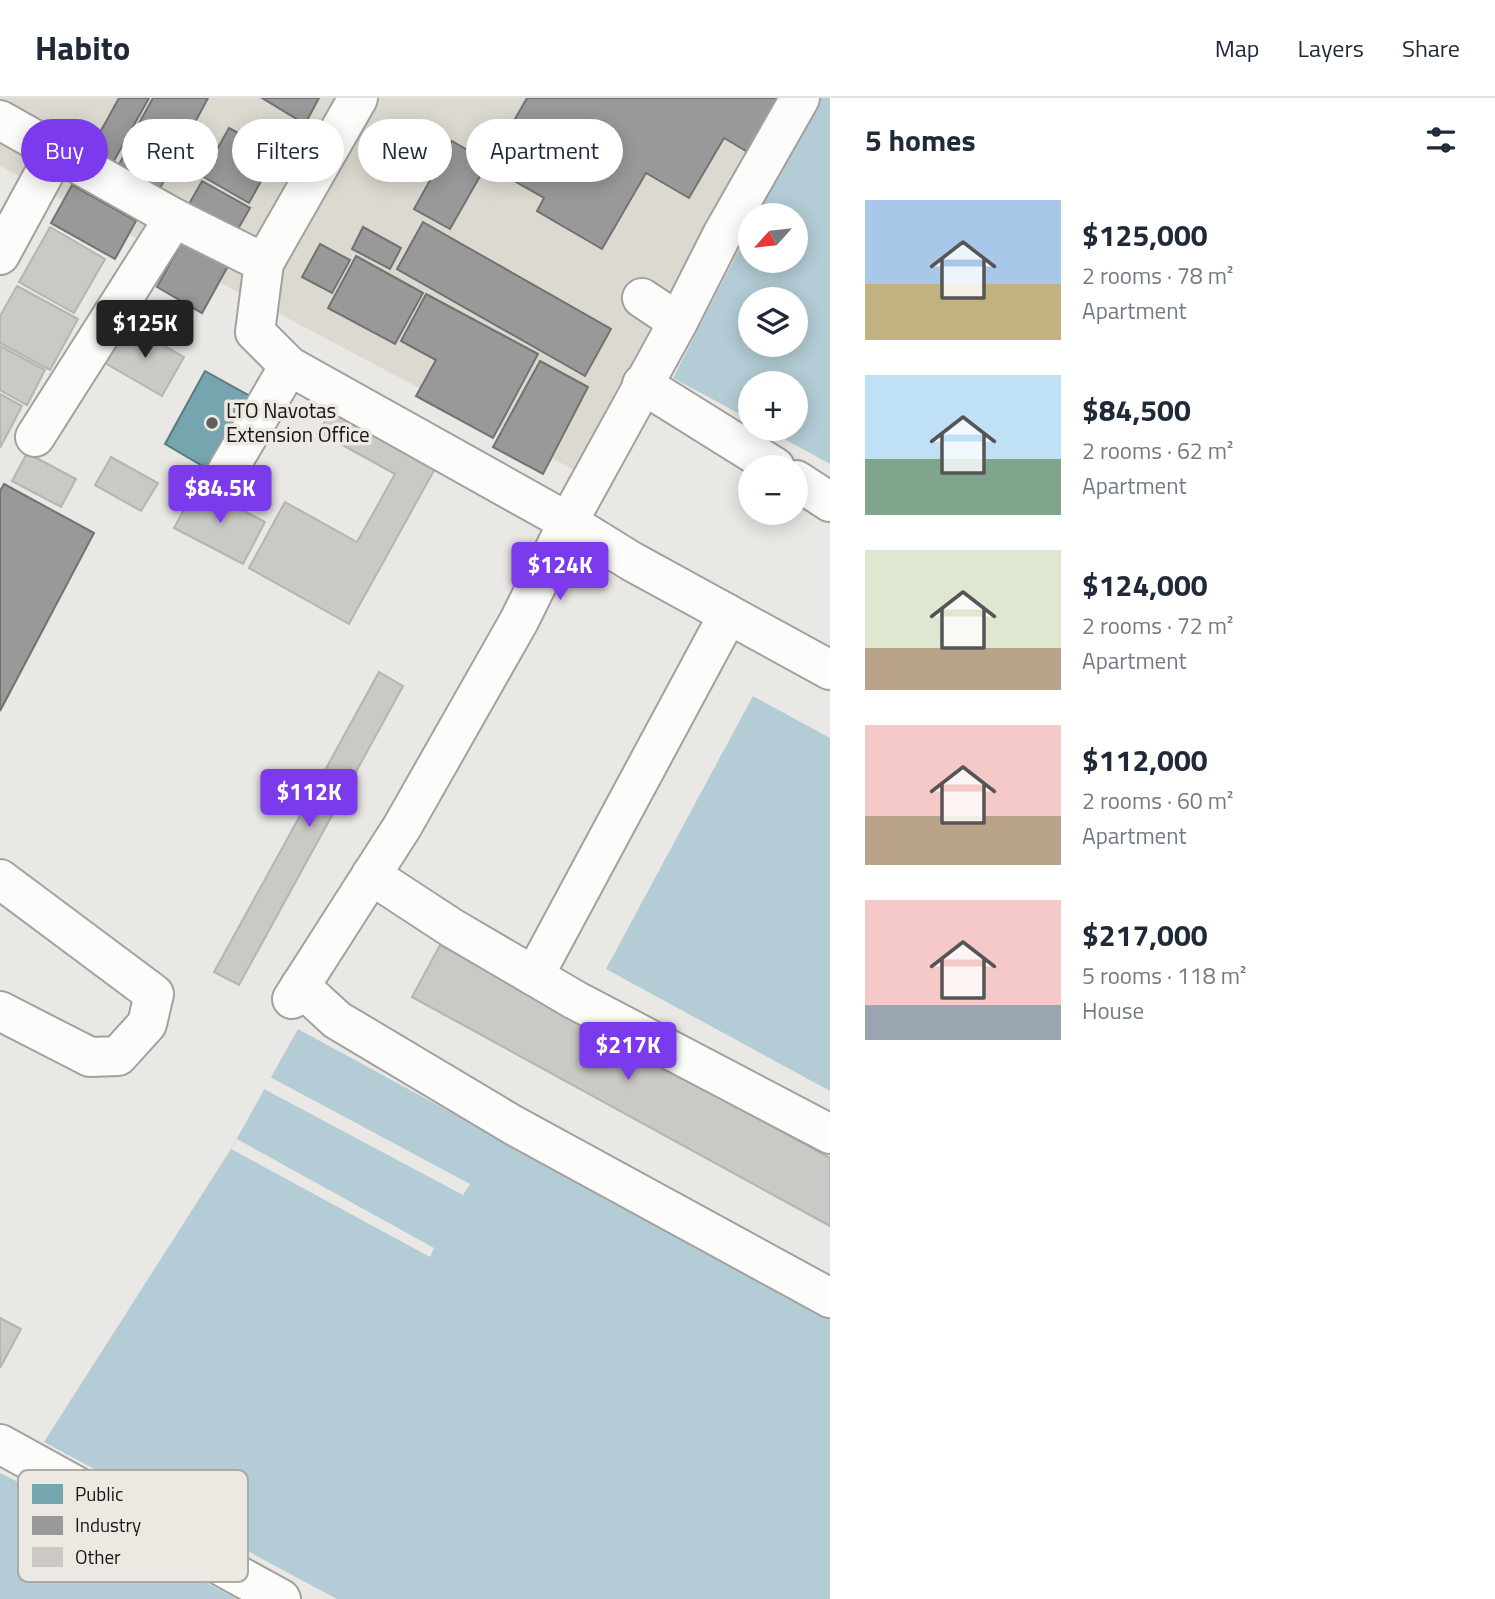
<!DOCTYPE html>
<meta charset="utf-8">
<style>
body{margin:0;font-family:"Titillium Web",sans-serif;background:#f2f2f3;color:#1f2937;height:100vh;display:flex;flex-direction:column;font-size:26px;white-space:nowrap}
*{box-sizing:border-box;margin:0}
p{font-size:23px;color:#747a83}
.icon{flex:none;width:38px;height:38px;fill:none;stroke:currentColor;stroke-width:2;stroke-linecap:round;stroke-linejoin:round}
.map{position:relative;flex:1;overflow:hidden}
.panel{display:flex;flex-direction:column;background:#fff;width:665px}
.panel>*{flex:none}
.banner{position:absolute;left:21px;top:21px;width:665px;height:63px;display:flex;gap:14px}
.needle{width:46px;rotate:243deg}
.buttons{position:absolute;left:738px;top:105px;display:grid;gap:14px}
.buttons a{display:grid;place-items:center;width:70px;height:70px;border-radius:50%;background:#fff;box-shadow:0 4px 18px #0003;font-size:35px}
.price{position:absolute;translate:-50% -60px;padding:0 16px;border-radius:7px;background:#7c3aed;color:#fff;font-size:23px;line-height:46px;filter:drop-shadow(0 2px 4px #0008)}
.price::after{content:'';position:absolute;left:50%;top:42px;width:21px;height:16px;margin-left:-10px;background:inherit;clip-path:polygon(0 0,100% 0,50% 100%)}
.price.active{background:#222;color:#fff}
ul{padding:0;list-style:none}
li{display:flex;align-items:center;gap:21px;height:175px;padding:0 35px}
li span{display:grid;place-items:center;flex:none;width:196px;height:140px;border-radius:0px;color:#555}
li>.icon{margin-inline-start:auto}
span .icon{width:84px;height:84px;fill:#fffc;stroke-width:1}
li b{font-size:30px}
h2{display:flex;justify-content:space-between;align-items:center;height:84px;padding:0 35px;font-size:30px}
.pill{padding:0 24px;border-radius:32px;background:#fff;box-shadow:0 4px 18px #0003;font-size:24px;line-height:63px}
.pill.active{background:#7c3aed;color:#fff}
header{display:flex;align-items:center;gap:42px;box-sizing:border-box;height:98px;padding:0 35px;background:#fff;border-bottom:2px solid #e0e1e3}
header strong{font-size:33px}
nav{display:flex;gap:38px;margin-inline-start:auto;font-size:24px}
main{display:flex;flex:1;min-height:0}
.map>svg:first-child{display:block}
.built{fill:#dcdad0}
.water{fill:#b3ccd5;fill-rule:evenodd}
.pier{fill:#e9e8e4}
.public{fill:#76a5af;stroke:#5a7a80;stroke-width:2}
.industry{fill:#999;stroke:#727271;stroke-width:2}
.building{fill:#cac9c6;stroke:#b4b4b1;stroke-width:2}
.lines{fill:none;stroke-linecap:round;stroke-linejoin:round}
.minor-casing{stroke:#a2a19e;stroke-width:42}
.minor{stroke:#fcfcfb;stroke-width:38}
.poi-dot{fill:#60605d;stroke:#ebe9e2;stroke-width:2.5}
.labels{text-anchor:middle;stroke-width:7;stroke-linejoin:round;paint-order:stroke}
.poi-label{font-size:21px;fill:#171614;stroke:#ebe9e2;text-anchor:start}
.key{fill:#ebe9e2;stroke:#abaaa4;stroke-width:2}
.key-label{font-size:19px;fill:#171614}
</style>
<header>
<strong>Habito</strong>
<nav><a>Map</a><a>Layers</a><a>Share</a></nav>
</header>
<main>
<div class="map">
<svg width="830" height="1501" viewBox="0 0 830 1501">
<rect width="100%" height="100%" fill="#e9e8e4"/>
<polygon class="built" points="0,0 787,0 580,375 0,68"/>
<g class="water">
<path d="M816 0H830V366L766 331H796V285H751V322L673 280 751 128V163H796V117H756ZM751 201H796V247H751Z"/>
<polygon points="753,598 830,640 830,993 606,871"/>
<polygon points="298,931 830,1221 830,1501 0,1501 0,1375 22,1386 44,1344 231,1051"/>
</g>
<g class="pier">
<polygon points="270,979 470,1086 463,1097 264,991"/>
<polygon points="237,1041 434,1150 430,1159 231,1051"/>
<polygon points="44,1344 337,1501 237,1501 22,1387"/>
</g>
<polygon class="public" points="205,273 259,303 218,377 165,346"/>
<g class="industry">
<polygon points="119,0 149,0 111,68 88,56"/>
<polygon points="153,0 208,0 176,60 133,36"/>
<polygon points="262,0 319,0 305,26"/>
<polygon points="527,0 795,0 751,56 724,40 689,100 646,75 602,151 537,113 544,100 488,68"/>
<polygon points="229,30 276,56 249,105 202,78"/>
<polygon points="452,43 488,64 450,131 414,111"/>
<polygon points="131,44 172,67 157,96 116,72"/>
<polygon points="202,83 250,110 233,140 185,113"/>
<polygon points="72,87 136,123 115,161 51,125"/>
<polygon points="423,124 611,231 585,278 397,171"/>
<polygon points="363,129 401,150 390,171 352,151"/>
<polygon points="183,142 228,168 202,215 157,189"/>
<polygon points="320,146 350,162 332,195 302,179"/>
<polygon points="356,158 423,195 395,246 328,210"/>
<polygon points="426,196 538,256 493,340 416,298 436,262 401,243"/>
<polygon points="540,263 588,289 543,376 493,349"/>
<polygon points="4,386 94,435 0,613 0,393"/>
</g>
<g class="building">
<polygon points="50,129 105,161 74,215 19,184"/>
<polygon points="17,188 78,221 50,272 0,245 0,218"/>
<polygon points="127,226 184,259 162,298 105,265"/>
<polygon points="0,248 45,272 27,307 0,292"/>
<polygon points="0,296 22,308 0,350"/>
<polygon points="332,311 436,369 349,526 249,470 285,404 357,444 395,376 319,334"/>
<polygon points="27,355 76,381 61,409 12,383"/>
<polygon points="111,359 158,385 141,413 95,387"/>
<polygon points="197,388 265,424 243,466 174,430"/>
<polygon points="379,574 403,588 239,887 214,874"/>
<polygon points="440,847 830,1060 830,1128 412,899"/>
<polygon points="0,1220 21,1231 0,1270"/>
</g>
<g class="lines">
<g class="minor-casing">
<g id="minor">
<polyline points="0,22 174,120 264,165"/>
<polyline points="0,157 57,52"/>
<polyline points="642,200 678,224 568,424 631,463 830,572"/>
<polyline points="678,224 722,137 800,0"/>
<polyline points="642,286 775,369"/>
<polyline points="35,339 174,120"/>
<polyline points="796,382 830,404"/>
<polyline points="219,387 289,268"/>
<polyline points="371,777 452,830 575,902 830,1036"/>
<polyline points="0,781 154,896 147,926 118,958 90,959 0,913"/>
<polyline points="534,878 720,532 726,515"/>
<polyline points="300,888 337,922 513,1027 830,1200"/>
<polyline points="292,901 402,729 519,523 568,424 289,268 255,234 264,165 358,0"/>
<polyline points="0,1346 281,1501"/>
</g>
</g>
<use href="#minor" class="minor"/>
</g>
<circle class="poi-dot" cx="212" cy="325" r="7"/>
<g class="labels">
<g class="poi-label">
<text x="226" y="320">LTO Navotas<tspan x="226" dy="24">Extension Office</tspan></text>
</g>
</g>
<rect x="18" y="1372" width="230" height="112" rx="10" class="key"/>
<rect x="32" y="1386" width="31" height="20" fill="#76a5af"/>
<rect x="32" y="1418" width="31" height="19" fill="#999"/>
<rect x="32" y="1449" width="31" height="20" fill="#cac9c6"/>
<g class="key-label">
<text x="75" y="1403">Public</text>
<text x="75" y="1434">Industry</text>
<text x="75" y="1466">Other</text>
</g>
</svg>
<div class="buttons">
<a><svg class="needle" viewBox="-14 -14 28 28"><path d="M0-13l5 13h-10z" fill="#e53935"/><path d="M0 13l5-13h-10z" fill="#747a83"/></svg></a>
<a><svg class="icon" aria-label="layers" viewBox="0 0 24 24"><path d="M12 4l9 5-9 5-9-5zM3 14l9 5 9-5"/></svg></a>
<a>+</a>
<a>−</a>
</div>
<b class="price active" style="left:145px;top:262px">$125K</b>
<b class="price" style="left:220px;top:427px">$84.5K</b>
<b class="price" style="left:560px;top:504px">$124K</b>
<b class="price" style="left:309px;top:731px">$112K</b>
<b class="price" style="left:628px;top:984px">$217K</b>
<div class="banner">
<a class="pill active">Buy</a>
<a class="pill">Rent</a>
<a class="pill">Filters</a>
<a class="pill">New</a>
<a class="pill">Apartment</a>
</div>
</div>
<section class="panel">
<h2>5 homes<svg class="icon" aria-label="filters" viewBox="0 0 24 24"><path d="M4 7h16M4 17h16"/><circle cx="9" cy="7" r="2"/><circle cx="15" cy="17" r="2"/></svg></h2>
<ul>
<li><span style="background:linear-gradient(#a9c7e8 60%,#c2b280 0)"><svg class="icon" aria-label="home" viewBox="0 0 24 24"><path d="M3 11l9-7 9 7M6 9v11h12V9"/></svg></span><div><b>$125,000</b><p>2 rooms · 78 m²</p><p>Apartment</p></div></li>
<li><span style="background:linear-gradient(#bfe0f5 60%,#7fa58c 0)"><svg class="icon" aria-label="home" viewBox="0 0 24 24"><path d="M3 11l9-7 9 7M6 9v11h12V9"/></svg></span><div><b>$84,500</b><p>2 rooms · 62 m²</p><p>Apartment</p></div></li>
<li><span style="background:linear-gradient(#dfe7d0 70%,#b9a48a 0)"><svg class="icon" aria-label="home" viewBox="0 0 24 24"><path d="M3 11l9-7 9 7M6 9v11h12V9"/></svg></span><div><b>$124,000</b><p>2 rooms · 72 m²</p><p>Apartment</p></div></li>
<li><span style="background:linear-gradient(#f6c9c9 65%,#b9a48a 0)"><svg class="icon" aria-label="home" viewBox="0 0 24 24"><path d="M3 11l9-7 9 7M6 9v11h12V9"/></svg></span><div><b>$112,000</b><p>2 rooms · 60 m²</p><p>Apartment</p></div></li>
<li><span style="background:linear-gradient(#f6c9c9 75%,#9aa5b1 0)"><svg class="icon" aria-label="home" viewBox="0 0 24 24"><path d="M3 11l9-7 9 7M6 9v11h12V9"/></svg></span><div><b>$217,000</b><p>5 rooms · 118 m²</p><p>House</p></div></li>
</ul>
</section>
</main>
